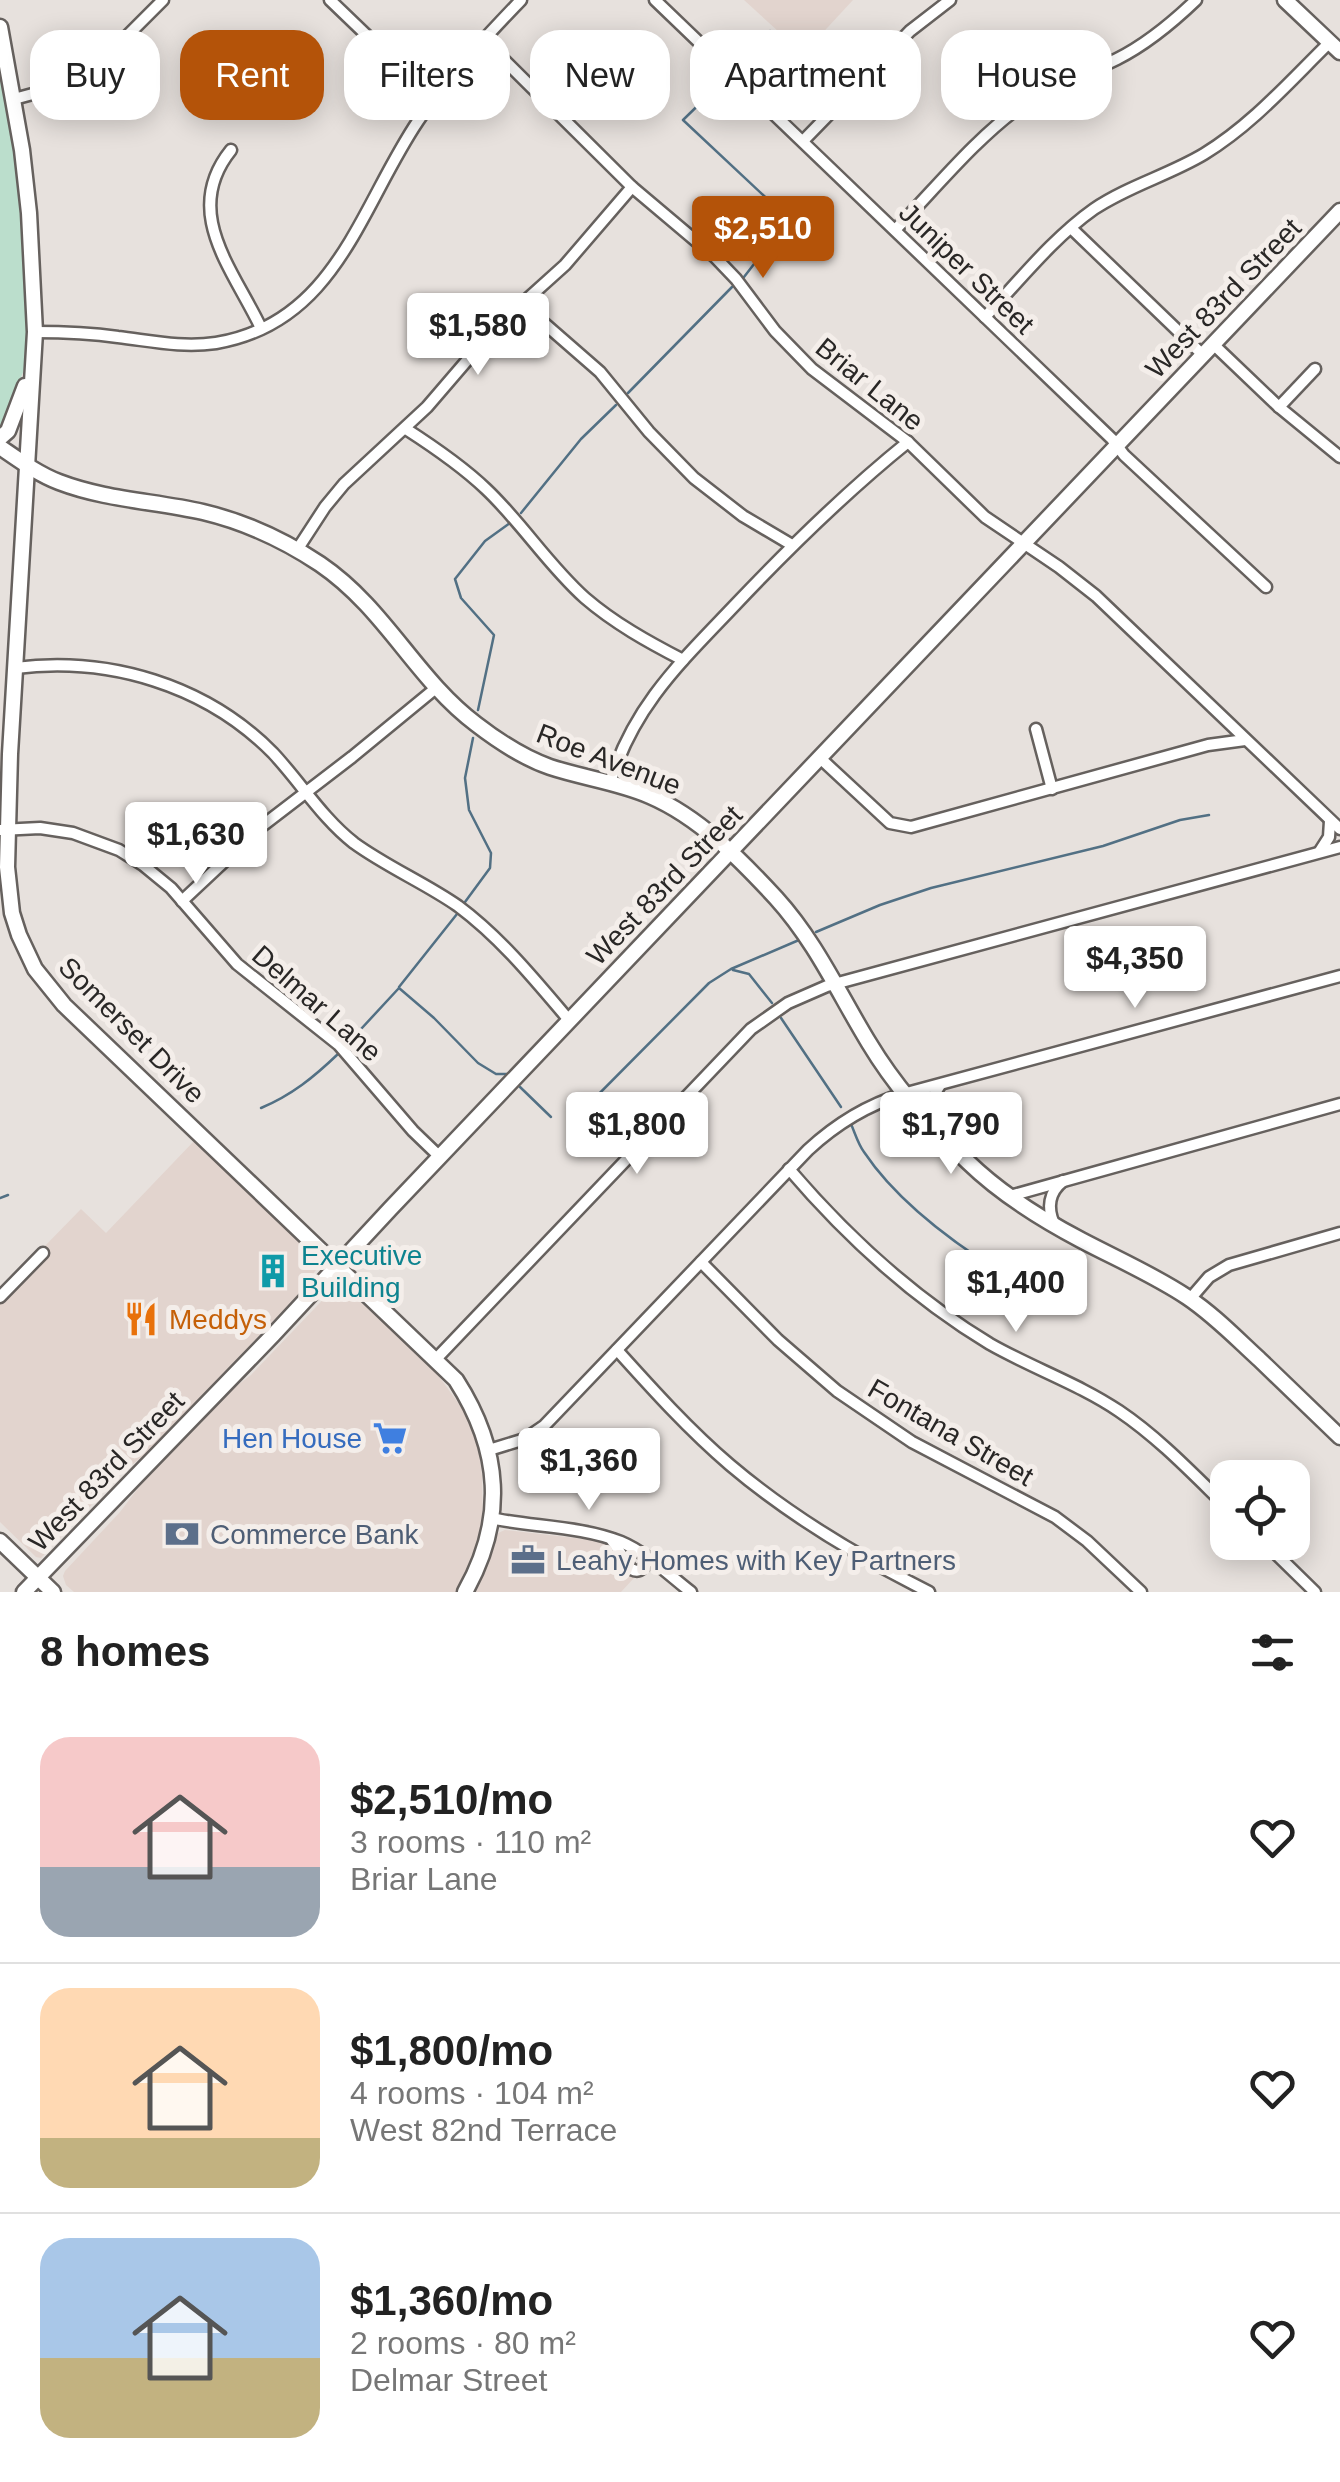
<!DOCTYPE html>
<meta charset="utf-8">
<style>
body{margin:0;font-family:Arial,sans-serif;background:#f2f2f2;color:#222;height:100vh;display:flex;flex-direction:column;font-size:38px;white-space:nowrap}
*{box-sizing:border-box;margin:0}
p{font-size:32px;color:#767676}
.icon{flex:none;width:55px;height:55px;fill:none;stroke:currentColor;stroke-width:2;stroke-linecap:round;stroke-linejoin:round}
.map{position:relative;height:1592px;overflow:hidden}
.panel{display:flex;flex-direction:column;background:#fff;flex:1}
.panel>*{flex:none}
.banner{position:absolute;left:30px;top:30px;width:1280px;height:90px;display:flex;gap:20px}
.tools{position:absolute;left:1210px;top:1460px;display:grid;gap:20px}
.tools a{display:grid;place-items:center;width:100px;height:100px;border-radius:20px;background:#fff;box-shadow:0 5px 25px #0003;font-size:50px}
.price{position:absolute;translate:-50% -85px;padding:0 22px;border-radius:10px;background:#fff;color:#222;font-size:32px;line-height:65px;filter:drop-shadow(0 2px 5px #0008)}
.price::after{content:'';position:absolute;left:50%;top:60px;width:30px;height:22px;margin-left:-15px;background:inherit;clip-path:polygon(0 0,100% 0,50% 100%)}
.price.active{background:#b45309;color:#fff}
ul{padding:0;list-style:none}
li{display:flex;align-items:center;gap:30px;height:250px;padding:0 40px}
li+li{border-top:2px solid #e0e0e0}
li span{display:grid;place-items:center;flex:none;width:280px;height:200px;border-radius:30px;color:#555}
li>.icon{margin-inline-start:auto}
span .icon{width:120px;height:120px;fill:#fffc;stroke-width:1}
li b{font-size:42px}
h2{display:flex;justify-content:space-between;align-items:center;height:120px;padding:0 40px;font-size:42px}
.pill{padding:0 35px;border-radius:30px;background:#fff;box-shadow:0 5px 25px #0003;font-size:35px;line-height:90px}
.pill.active{background:#b45309;color:#fff}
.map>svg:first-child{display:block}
.built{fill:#e2d4ce}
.green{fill:#bbdecc}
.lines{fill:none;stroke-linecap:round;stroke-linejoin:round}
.stream{stroke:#527084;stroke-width:2.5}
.street-casing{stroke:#66615e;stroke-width:15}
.secondary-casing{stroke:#66615e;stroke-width:19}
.street{stroke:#fff;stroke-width:10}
.secondary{stroke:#fff;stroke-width:14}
.labels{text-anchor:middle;stroke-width:10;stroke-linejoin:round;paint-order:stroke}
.street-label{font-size:28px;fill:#292726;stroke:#f4eeea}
.culture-label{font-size:28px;fill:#0d838f;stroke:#f4eeea;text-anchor:start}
.food-label{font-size:28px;fill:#c56008;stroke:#f4eeea;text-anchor:start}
.shop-label{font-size:28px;fill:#366cbe;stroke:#f4eeea;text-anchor:end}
.service-label{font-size:28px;fill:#4e5e75;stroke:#f4eeea;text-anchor:start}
</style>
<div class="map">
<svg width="1340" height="1592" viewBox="0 0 1340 1592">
<rect width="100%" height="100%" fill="#e7e1dd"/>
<g class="built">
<polygon points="744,0 853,0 803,54"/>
<polygon points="195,1140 288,1229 311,1256 318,1266 316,1270 296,1297 150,1450 120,1475 41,1558 36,1557 0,1522 0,1292 81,1209 106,1233"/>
<polygon points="336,1286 344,1287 432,1367 470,1419 478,1444 482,1476 483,1528 482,1540 459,1592 74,1592 66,1585 63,1576 65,1571 120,1512 142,1483 235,1387 251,1375"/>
<polygon points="505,1530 601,1541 609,1547 625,1572 634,1578 621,1592 476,1592 498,1533"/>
</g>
<polygon class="green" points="0,27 33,296 25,367 3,425 0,429"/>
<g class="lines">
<g class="stream">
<polyline points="737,68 770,31"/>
<polyline points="724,80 683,120 793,223 771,242 744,277"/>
<polyline points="628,393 732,287"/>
<polyline points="521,513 581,439 616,405"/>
<polyline points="478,710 494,635 461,598 455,579 485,541 510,523"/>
<polyline points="465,902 490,868 491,853 469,810 465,778 473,738"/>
<polyline points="816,932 880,905 931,888 1103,846 1180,820 1209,815"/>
<polyline points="733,970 749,974 772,1003"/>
<polyline points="399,987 457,914"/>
<polyline points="781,1018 841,1107"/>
<polyline points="349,1042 399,988 434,1018 478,1063 496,1074 507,1074"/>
<polyline points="520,1087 551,1117"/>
<path d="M261 1108C292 1095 314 1077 338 1054"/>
<polyline points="575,1118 709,983 731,969 799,940"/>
<path d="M851 1124C855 1133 858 1144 864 1152 904 1212 977 1260 1039 1295"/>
<polyline points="0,1198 8,1195"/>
</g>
<g class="street-casing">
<g id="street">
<polyline points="330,0 382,50 436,94"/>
<polyline points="655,0 1112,439 1124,455 1266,587"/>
<polyline points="484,40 632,187 715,257 736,279 775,331 812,369 908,442 985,517 1059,567 1096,596 1340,829"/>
<polyline points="14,99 66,85 91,72 163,0"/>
<polyline points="803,141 910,31 950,0"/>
<path d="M231 150C181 212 233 269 261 328"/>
<polyline points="1071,228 1203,355"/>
<path d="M895 230C934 190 976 138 1021 106 1050 86 1085 75 1117 59 1147 44 1172 23 1196 0"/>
<polyline points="522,304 600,372 649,432 694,478 743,516 792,545"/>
<path d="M985 317C1019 281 1053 238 1094 209 1128 186 1169 175 1204 154 1253 124 1289 82 1330 42"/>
<path d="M35 332C63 332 90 333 118 337 152 341 182 348 216 343 336 323 360 207 418 121 447 77 484 39 521 0"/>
<polyline points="1213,344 1279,407 1340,457"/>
<polyline points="1279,407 1315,369"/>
<path d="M406 429C434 447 462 466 486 489 522 523 548 565 585 598 614 623 648 642 683 660"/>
<polyline points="297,550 325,507 344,484 427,407 494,329 565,265 632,187"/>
<path d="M15 668C109 656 206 685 273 753 301 783 322 818 354 843 387 867 425 883 458 906 501 938 535 980 569 1020"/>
<polyline points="1036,729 1052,789"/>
<polyline points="820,758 890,823 911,827 1208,745 1245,740"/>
<path d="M610 783C634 705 681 662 736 604 790 547 846 492 908 442"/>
<polyline points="0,830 40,828 73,833 119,850 143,865 171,888 237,964 339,1045 413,1131 440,1157"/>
<polyline points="1320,851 1329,837 1330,821"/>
<polyline points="182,901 262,826 352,757 436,688"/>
<polyline points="925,1119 929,1103 940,1085"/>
<path d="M789 1169C848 1238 912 1297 990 1344 1032 1368 1079 1384 1119 1411 1159 1438 1193 1474 1228 1508"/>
<polyline points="1010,1196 1340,1104"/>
<path d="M1054 1224C1047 1208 1049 1192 1063 1181"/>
<polyline points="701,1262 778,1340 837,1391 912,1442 1055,1517 1087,1541 1141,1592"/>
<polyline points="0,1297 43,1253"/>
<polyline points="1190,1299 1209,1277 1229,1265 1340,1233"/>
<path d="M617 1350C653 1390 689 1430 730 1465 790 1516 859 1557 929 1592"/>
<polyline points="436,1359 751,1029 788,1003 827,986 1340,847"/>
<path d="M489 1450 525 1439 544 1426 808 1150C836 1124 867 1105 903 1094L1340 976"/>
<path d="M490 1518C533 1527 581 1526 621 1542 647 1553 669 1575 691 1592"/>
<path d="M611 1539 631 1569C637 1572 640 1571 645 1566L646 1557"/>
<polyline points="1264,1542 1315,1592"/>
</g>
</g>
<g class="secondary-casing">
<g id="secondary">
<polyline points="1285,0 1340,52"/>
<path d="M0 27 22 150 29 213 35 332 10 754 7 867 12 913 19 935 35 969 64 1005 456 1380C501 1450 506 1519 465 1592"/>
<polyline points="0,438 8,431 25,386"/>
<path d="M0 447C19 460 38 474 59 482 106 500 155 501 203 512 245 522 284 540 320 564 386 609 415 678 476 724 498 741 524 758 550 767 583 778 618 782 650 796 699 817 740 859 776 898 816 942 839 994 869 1043 896 1088 930 1126 968 1162 1000 1193 1041 1219 1081 1240 1117 1259 1154 1275 1187 1297 1214 1315 1236 1338 1259 1359 1286 1385 1313 1411 1340 1437"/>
<polyline points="0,1541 53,1592"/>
<polyline points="24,1592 273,1335 391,1208 1340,211"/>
</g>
</g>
<use href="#street" class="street"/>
<use href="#secondary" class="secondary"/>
</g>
<defs>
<g id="building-bare" transform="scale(2.7)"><path d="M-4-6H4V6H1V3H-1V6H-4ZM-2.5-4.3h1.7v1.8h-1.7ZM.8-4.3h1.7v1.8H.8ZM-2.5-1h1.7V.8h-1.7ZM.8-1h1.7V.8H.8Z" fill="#0f9aa8" stroke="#f4eeea" stroke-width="2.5" paint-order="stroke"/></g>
<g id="restaurant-bare" transform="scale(2.7)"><path d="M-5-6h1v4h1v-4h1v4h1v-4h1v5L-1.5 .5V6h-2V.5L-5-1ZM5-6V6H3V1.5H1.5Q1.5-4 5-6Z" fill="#e8710a" stroke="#f4eeea" stroke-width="2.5" paint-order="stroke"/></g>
<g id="supermarket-bare" transform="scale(2.7)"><path d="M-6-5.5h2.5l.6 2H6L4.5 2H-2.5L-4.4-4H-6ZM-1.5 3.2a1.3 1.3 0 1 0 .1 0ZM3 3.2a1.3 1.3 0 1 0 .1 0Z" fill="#3f7fe0" stroke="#f4eeea" stroke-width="2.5" paint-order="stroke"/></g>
<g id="bank-bare" transform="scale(2.7)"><path d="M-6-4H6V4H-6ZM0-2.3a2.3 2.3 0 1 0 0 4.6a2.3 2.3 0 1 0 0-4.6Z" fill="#5c6f8a" stroke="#f4eeea" stroke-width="2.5" paint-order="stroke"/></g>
<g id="office-bare" transform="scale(2.7)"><path d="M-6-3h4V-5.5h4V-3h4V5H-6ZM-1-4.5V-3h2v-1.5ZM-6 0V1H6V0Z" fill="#5c6f8a" stroke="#f4eeea" stroke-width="2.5" paint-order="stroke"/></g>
</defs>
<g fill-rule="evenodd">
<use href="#building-bare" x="273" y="1271"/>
<use href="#restaurant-bare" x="141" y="1319"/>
<use href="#supermarket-bare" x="390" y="1438"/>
<use href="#bank-bare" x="182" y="1534"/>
<use href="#office-bare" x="528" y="1560"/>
</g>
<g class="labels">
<g class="street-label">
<text transform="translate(967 268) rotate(44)" y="10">Juniper Street</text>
<text transform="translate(1223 298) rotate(-46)" y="10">West 83rd Street</text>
<text transform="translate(870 384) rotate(39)" y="10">Briar Lane</text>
<text transform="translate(609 759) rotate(21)" y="10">Roe Avenue</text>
<text transform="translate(664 885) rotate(-46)" y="10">West 83rd Street</text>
<text transform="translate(317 1003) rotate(41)" y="10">Delmar Lane</text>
<text transform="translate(132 1030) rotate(45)" y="10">Somerset Drive</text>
<text transform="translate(951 1432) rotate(30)" y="10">Fontana Street</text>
<text transform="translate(106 1471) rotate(-46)" y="10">West 83rd Street</text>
</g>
<g class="culture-label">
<text x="301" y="1265">Executive<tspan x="301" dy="32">Building</tspan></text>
</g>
<g class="food-label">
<text x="169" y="1329">Meddys</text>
</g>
<g class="shop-label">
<text x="362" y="1448">Hen House</text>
</g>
<g class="service-label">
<text x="210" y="1544">Commerce Bank</text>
<text x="556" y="1570">Leahy Homes with Key Partners</text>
</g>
</g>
</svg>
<div class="tools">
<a><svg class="icon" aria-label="locate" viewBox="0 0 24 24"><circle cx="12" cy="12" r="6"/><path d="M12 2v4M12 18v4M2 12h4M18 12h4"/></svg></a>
</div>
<b class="price active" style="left:763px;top:281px">$2,510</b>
<b class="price" style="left:478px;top:378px">$1,580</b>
<b class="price" style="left:196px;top:887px">$1,630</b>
<b class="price" style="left:1135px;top:1011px">$4,350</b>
<b class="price" style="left:637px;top:1177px">$1,800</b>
<b class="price" style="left:951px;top:1177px">$1,790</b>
<b class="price" style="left:1016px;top:1335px">$1,400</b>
<b class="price" style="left:589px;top:1513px">$1,360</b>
<div class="banner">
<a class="pill">Buy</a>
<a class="pill active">Rent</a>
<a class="pill">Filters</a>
<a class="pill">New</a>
<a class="pill">Apartment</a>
<a class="pill">House</a>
</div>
</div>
<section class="panel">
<h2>8 homes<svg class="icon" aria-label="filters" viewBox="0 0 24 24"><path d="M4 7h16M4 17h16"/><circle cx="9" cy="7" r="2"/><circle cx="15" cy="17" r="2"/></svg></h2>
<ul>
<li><span style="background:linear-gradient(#f6c9c9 65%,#9aa5b1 0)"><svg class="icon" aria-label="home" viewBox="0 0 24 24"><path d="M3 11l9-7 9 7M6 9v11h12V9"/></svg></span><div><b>$2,510/mo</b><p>3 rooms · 110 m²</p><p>Briar Lane</p></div><svg class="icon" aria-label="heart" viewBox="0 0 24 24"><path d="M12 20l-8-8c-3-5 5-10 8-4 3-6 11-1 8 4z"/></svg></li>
<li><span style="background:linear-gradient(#ffd9b3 75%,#c2b280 0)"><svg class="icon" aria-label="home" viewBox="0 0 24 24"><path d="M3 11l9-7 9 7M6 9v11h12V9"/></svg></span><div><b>$1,800/mo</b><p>4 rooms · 104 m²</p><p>West 82nd Terrace</p></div><svg class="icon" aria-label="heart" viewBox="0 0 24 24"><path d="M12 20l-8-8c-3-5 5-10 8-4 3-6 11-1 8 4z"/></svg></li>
<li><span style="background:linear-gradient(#a9c7e8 60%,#c2b280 0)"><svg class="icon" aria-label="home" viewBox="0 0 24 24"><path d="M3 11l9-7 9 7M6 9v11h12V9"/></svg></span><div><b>$1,360/mo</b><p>2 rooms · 80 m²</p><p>Delmar Street</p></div><svg class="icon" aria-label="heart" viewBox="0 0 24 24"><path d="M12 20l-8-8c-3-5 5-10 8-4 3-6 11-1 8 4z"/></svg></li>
</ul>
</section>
